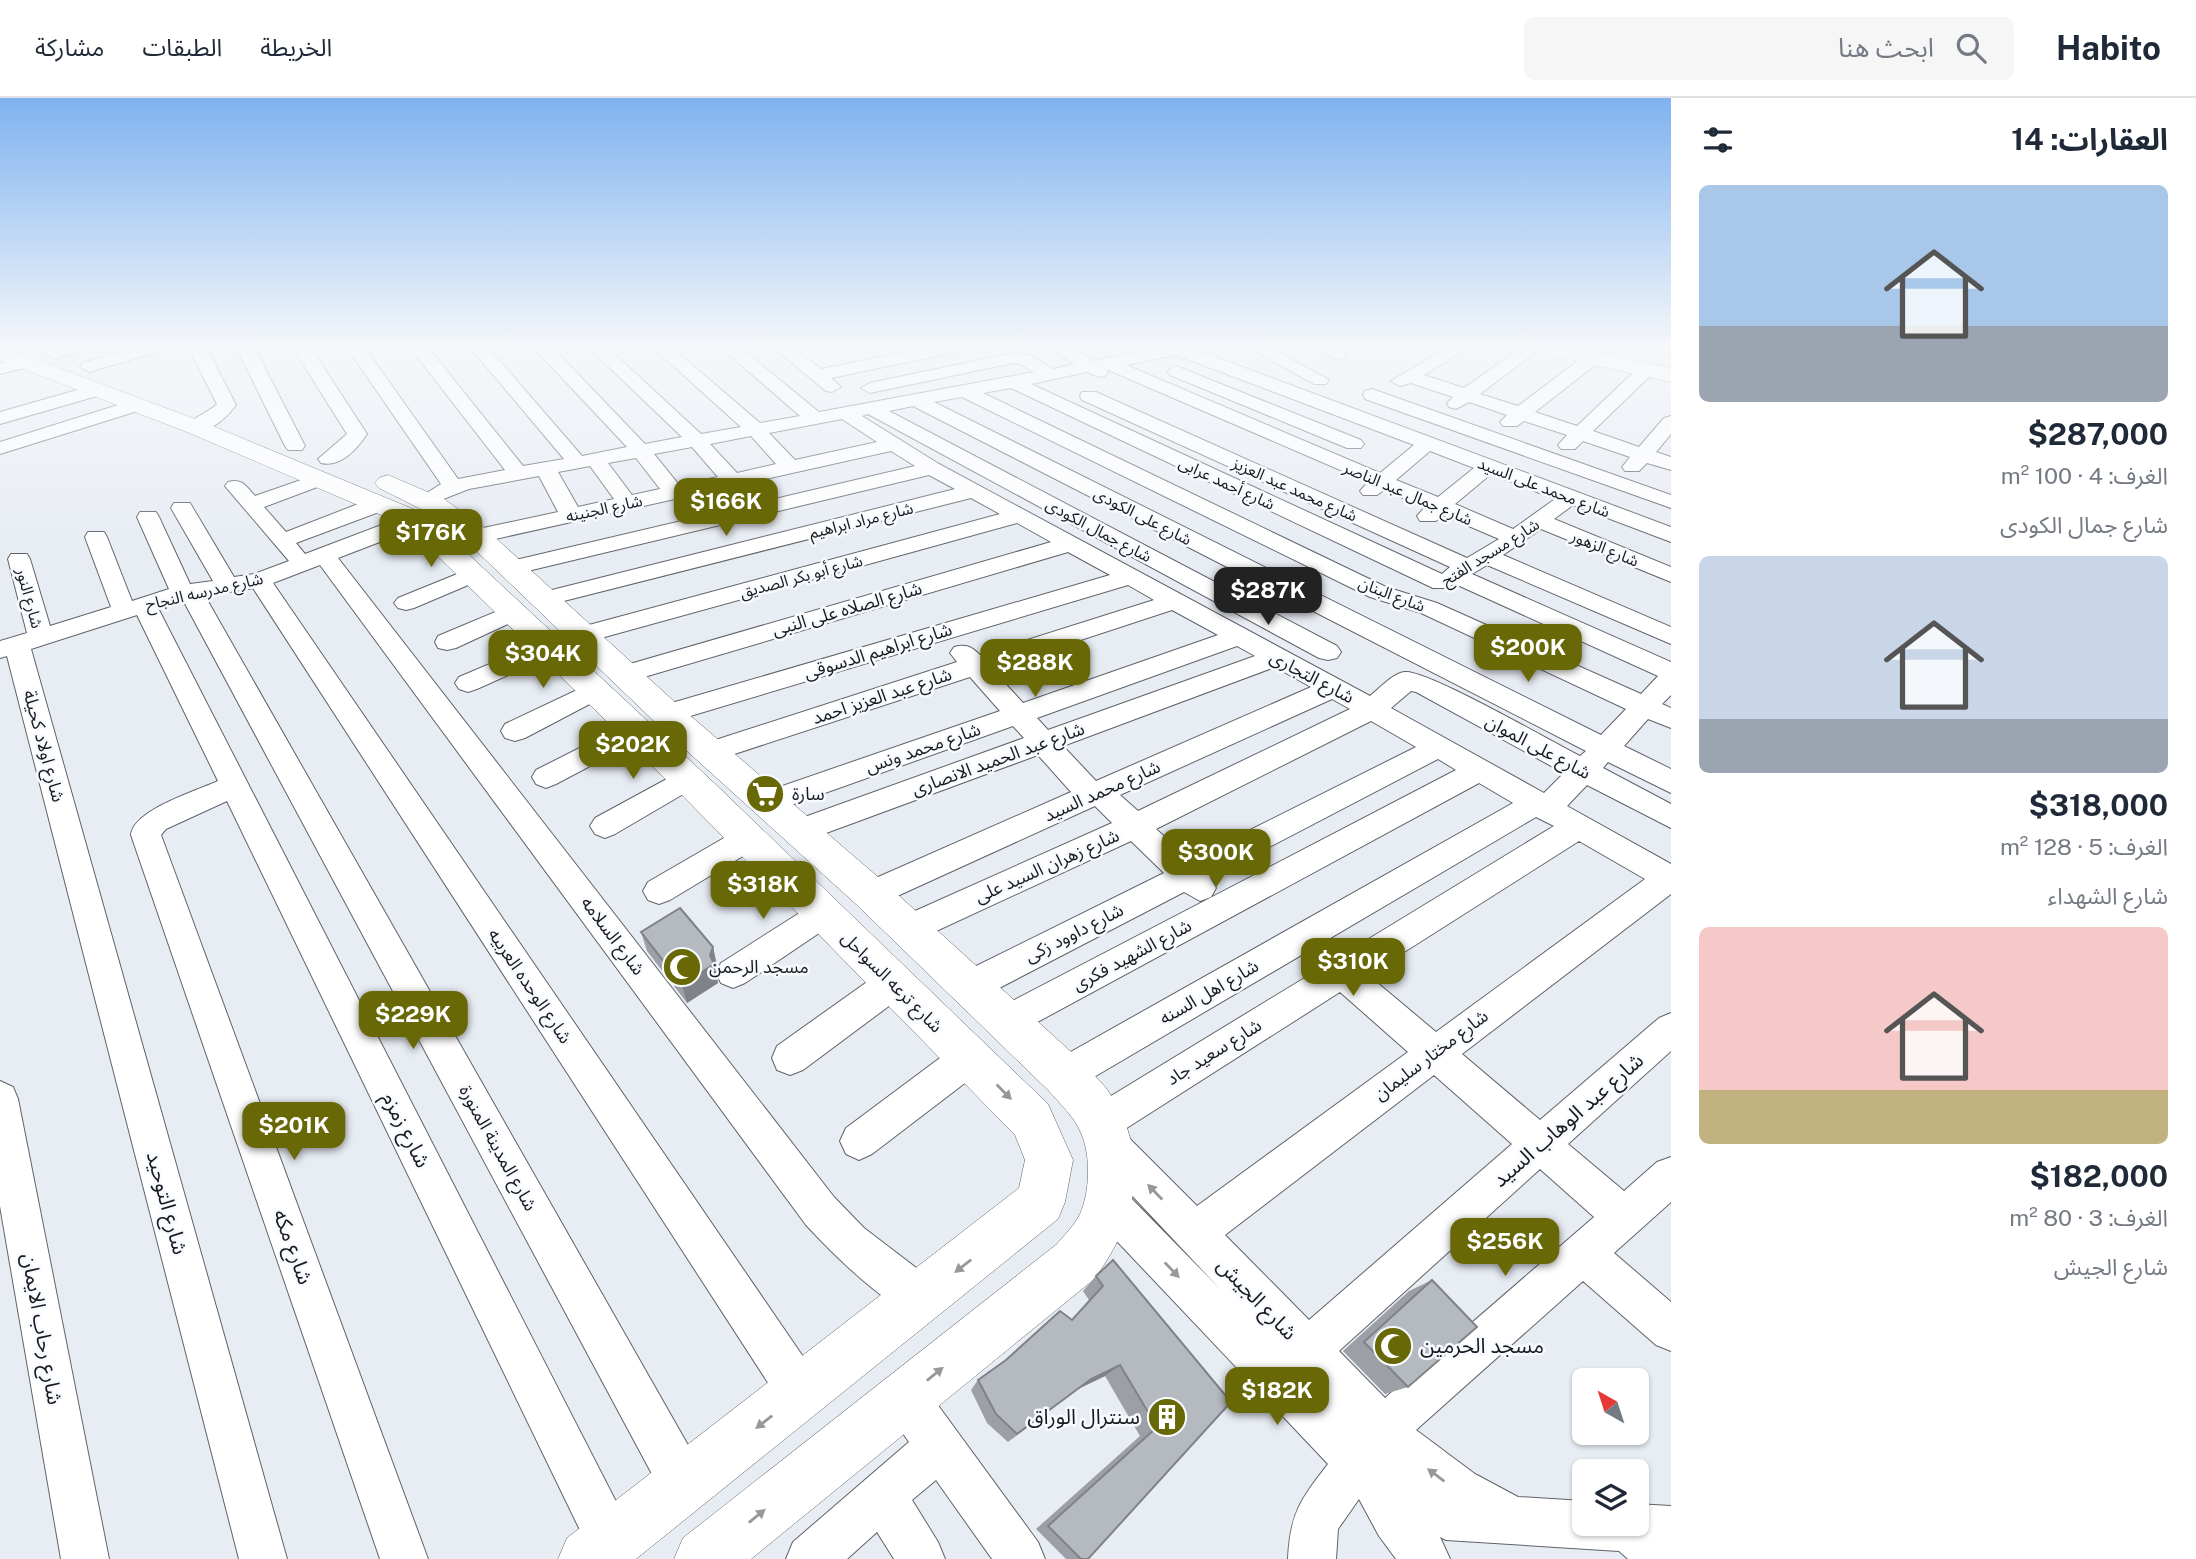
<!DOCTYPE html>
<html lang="ar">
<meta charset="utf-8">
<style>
body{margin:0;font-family:"Public Sans","Noto Sans Arabic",sans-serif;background:#f6f6f7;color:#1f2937;direction:rtl;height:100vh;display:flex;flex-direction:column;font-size:26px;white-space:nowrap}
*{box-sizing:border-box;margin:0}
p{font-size:23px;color:#747a83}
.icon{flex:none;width:38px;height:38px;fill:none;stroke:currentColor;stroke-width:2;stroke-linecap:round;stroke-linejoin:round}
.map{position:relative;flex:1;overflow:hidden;direction:ltr}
.drawer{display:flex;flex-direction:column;background:#fff;width:525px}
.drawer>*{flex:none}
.needle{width:46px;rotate:321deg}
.tools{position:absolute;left:1572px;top:1270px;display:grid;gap:14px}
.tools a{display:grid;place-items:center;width:77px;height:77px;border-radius:10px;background:#fff;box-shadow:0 2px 5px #0004;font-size:35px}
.price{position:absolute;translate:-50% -60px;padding:0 16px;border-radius:14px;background:#686906;color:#fff;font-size:23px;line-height:46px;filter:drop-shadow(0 2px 4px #0008)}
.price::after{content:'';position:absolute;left:50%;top:42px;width:21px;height:16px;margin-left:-10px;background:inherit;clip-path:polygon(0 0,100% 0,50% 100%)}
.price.active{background:#222;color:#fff}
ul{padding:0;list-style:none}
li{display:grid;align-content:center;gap:14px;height:371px;padding:0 28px}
li span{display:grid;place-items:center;height:217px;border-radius:10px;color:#555}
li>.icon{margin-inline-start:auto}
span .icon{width:126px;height:126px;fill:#fffc;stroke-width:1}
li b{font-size:30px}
h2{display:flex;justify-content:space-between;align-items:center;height:84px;padding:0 28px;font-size:30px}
header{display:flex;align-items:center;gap:42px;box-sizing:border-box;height:98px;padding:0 35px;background:#fff;border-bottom:2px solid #e0e1e3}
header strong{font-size:33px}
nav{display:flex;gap:38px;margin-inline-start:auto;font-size:24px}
.search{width:490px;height:63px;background:#f6f6f7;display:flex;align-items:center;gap:18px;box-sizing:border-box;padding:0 24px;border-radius:10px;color:#747a83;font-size:26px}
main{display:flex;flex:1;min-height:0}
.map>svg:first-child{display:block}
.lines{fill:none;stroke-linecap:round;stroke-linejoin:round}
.minor-casing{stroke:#5f636a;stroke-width:2}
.major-casing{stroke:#5f636a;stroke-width:1}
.minor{fill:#fff;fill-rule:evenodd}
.major{fill:#fff;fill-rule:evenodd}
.wall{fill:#9ca0a6}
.shaded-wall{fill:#7f8287}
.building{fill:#b5bac1;stroke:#7f8287;stroke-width:2}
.oneway{fill:#98989a}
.labels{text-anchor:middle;stroke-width:5;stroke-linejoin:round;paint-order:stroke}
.far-street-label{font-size:16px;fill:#1a1b1e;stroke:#f7faff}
.street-label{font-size:18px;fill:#1a1b1e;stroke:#f7faff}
.poi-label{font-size:18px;fill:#1a1b1e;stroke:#f7faff;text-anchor:start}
.near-street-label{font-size:21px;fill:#1a1b1e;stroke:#f7faff}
.near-poi-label{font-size:21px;fill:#1a1b1e;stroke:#f7faff;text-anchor:start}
</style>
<header>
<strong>Habito</strong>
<div class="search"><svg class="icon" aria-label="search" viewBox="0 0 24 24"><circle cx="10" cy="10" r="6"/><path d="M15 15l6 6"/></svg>ابحث هنا</div>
<nav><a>الخريطة</a><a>الطبقات</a><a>مشاركة</a></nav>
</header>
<main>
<section class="drawer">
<h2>العقارات: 14<svg class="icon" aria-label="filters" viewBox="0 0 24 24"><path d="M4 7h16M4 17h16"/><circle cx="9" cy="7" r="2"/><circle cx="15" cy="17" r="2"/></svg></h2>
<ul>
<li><span style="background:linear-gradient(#a9c7e8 65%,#9aa5b1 0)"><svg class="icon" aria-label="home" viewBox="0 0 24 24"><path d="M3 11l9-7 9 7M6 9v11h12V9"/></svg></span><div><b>$287,000</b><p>الغرف: 4 · 100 m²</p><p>شارع جمال الكودى</p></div></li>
<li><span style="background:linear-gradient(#c9d6e8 75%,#9aa5b1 0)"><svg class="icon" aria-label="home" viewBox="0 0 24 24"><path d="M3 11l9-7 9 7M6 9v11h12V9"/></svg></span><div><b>$318,000</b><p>الغرف: 5 · 128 m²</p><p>شارع الشهداء</p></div></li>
<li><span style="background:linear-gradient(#f6c9c9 75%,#c2b280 0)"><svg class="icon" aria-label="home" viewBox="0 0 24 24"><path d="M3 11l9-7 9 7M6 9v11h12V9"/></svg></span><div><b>$182,000</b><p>الغرف: 3 · 80 m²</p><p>شارع الجيش</p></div></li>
</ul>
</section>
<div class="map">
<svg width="1671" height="1461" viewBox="0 0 1671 1461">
<rect width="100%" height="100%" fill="#e8edf4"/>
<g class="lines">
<g class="minor-casing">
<g id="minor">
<polygon points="67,247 95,247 92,251 54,261 45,256 48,252"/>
<polygon points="144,247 171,247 168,251 89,274 80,269 83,265"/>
<path d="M187 247H205L236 307C226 321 206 338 188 333L185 329C193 319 208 315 217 306Z"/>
<polygon points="235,247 253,247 305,348 302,352 288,352 285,348"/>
<path d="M291 247H309L367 336C357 351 340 370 321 365L318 361 347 336Z"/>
<path d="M345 247H363L458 381 505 372 408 247H426L523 368 564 361 468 247H486L582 358 627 349 531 247H550L645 346 682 339 586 247H605L701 336 741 329 650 247H669L760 325 800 318 718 247H737L819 314 1034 274 1020 266 1013 265 870 295 861 290 870 285 1013 255 1030 257 1053 271 1074 266 1046 247H1067L1093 263 1172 247H1207L1197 252 1671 429V444L1573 407 1554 421 1671 469V484L1541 431 1503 457 1671 529V546L1487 467 1472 476 1671 564V597L1662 606 1671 610V630L1648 621 1624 648 1671 671V695L1608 664 1603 670 1671 706V730L1587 687 1567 708 1671 766V796L1462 956 1540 1022 1659 920 1671 915V953L1568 1046 1624 1093 1657 1064 1671 1059V1104L1614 1155 1671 1204V1253L1656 1247 1583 1183 1416 1332 1475 1376 1518 1399 1584 1403V1426H1636V1406L1671 1408V1461H1628L1619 1453 1446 1442 1440 1439 1450 1461H1396L1379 1438 1359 1401 1338 1431 1336 1461H1288C1290 1415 1301 1401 1328 1366L1094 1119 1088 1105 1094 1091 1108 1085 1122 1091 1221 1192 1094 1057 1088 1044 1090 1039 1082 1025 1088 1012 1554 728 1536 719 1077 989 1064 994 1051 989 1046 977 1051 965 1513 705 1479 685 1019 934 1007 939 995 934 990 923 995 912 1456 672 1438 661 1210 780 1216 790 1211 799 1200 803 1184 794 982 899 970 903 958 899 953 888 958 877 1164 775 1131 743 919 841 908 845 897 841 892 831 897 821 1112 725 1095 708 882 805 871 809 860 805 855 796 860 787 1071 694 1038 657 799 745 788 741 784 733 788 725 1024 640 1013 628 766 716 756 713 751 705 756 697 1000 613 970 579 710 664 700 661 696 654 700 647 957 564 950 555 954 549C966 546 971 548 980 557L1154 502 1128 487 667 625 658 623 654 616 658 609 1110 477 1068 454 634 582 625 585 616 582 612 576 616 570 1051 444 1017 425 583 545 574 543 571 537 574 531 1000 416 971 400 544 508 536 506 532 501 536 496 955 391 929 377 511 477 503 475 500 470 503 465 915 368 891 353 477 445 469 443 466 438 469 433 558 414 539 378 469 391 428 407 421 405 417 401 441 386ZM1176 257 1414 347 1380 375 1126 267ZM1106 271 1368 384 1360 393 1363 397H1377L1384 392 1425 409 1417 418 1420 423H1436L1443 417 1499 441 1467 460 1096 294H1082L1080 298 1082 302 1450 469 1442 476 1031 286 1087 274 1099 279 1105 278 1108 274ZM1011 290 1433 490H1449L1453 485 1658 578 1641 596 1437 505 1386 489 983 295ZM962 299 1370 499 1421 515 1626 611 1601 637 934 304ZM913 308 1586 653 1580 658C1552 644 1428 572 1405 574 1393 575 1379 591 1370 598L939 366 862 318 868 316 1319 560 1328 562 1337 560 1341 554 1337 548 889 313ZM842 321 877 344 795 362 769 335ZM751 338 776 366 737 375 710 346ZM692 349 718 379 679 387 654 356ZM1430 353 1474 370 1438 399 1396 382ZM636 360 660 391 632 397 608 365ZM590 368 614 401 578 409 558 374ZM1491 376 1555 401 1513 431 1455 406ZM1172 512 1218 537 1023 605 992 571ZM1237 548 1255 558 1048 632 1037 620ZM1275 569 1311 589 1096 683 1063 648ZM1411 593 1416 594 1564 675 1544 695 1391 610ZM1332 601 1350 611 1138 713 1120 697ZM1371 623 1416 649 1190 762 1156 731ZM1579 743 1645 781 1436 934 1368 877ZM1340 894 1408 954 1197 1108 1122 1033ZM1434 977 1512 1046 1309 1222 1225 1137ZM1540 1071 1594 1119 1385 1300 1339 1253Z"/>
<polygon points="770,247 790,247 821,271 940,247 974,247 965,252 831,280 841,289 832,294 826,293"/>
<polygon points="1244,247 1266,247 1329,282 1326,286 1314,286"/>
<polygon points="1308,247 1331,247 1347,257 1338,262"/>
<polygon points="1398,247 1417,247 1405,254 1399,253"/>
<polygon points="1452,247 1473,247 1424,277 1464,290 1525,247 1545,247 1480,296 1518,308 1587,256 1599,256 1602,260 1599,264 1535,314 1577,328 1640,268 1652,268 1655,272 1652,276 1593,333 1639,349 1664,320 1671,318 1671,336 1656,354 1671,359 1671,372 1647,365 1639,373 1625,373 1622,369 1630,359 1583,343 1575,351 1561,351 1558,347 1567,337 1524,323 1517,328 1503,328 1500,324 1507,317 1469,304 1456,311 1449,309 1447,305 1453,299 1411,285 1400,288 1391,283"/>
<polygon points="26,259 32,260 35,264 32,268 0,276 0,266"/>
<polygon points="1176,268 1361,342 1364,346 1361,350 1347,350 1170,277 1167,273"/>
<polygon points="98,286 107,292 104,296 0,326 0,314"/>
<polygon points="1372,291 1671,397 1671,410 1365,301 1363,297 1365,293"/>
<polygon points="137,301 146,307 144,311 0,356 0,344"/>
<path d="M321 375 328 377 331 381 328 385 264 409 286 434 371 401H387L390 406 387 411 296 445 305 456 434 407H450L453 412 450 417 338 460 834 1099 864 1130 936 1185 942 1200 936 1215 921 1221C882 1205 835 1158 806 1127L320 467 273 485 817 1279 823 1295 817 1311 801 1317 785 1311 253 490 205 498 701 1370 707 1387 701 1404 684 1410 667 1404 183 502 158 510 628 1427 635 1444 628 1461H594L227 703 166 731 161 737 428 1461H380L131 737C133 712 196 693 218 683L137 517 31 551 287 1461H239L7 558 0 560V543L27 535 8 461 11 456H27L30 461 50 528 111 509 85 439 88 434H104L107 439 132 503 169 491 137 419 140 414H156L159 419 190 486 213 483 171 410 174 405H190L234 479 254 476 289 463 225 388 228 384C242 380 246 388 255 398Z"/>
<polygon points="472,470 480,472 484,477 480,482 414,510 406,512 398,510 394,505 398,500"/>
<polygon points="512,507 521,510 524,515 521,520 456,550 447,552 438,550 435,544 438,538"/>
<polygon points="548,541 557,543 561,549 557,555 477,591 468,594 459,591 455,585 459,579"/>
<polygon points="594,584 603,587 607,593 603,599 525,640 515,643 505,640 501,633 505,626"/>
<polygon points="635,622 645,625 649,632 645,639 556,686 546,690 536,686 532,679 536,672"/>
<polygon points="687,670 697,674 701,681 697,688 615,736 605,740 595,736 590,728 595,720"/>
<polygon points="747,729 758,733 762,741 758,749 670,802 659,806 648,802 643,793 648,784 736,733"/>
<polygon points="823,803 834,807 839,816 834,825 745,885 733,890 721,885 716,875 721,865 812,807"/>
<polygon points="893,870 905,874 910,885 905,896 803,972 790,977 777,972 772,960 777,948 881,874"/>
<polygon points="969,943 982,948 987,960 982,972 872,1056 859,1062 846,1056 840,1043 846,1030 956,948"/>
<polygon points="0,983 13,989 18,1001 109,1461 61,1461 0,1108"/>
<polygon points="905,1278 921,1284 1038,1444 1045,1461 992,1461 936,1382 912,1402 938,1444 945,1461 894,1461 877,1434 847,1461 786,1461 793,1444 909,1344 889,1316 883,1300 889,1284"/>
</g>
</g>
<g class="major-casing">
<g id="major">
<polygon points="1525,247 1565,247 1671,270 1671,284 1528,252"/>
<polygon points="0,248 203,324 425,416 712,683 1048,1006 1073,1062 1065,1104 1058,1121 636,1461 558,1461 567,1440 1019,1090 1025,1062 1015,1037 686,701 407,428 187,334 0,262"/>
<path d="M388 377 444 401 487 432 679 608 885 785 1080 962C1088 972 1098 980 1106 990 1152 1055 1139 1122 1093 1182L751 1461H674L683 1440 1057 1146C1065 1136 1075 1127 1080 1116 1090 1094 1091 1057 1081 1035 1074 1018 1060 1006 1048 992L857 807 655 624 467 444 425 413 379 390 375 385 379 380Z"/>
</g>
</g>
<use href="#minor" class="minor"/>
<use href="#major" class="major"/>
</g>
<g class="wall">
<polygon points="641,834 713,849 717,868 715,871 718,885 687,905 647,853"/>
<polygon points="1096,1178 1231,1304 1088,1461 1066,1461 1036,1431 1140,1338 1105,1278 1078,1291 1008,1344 987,1325 971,1292 978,1282 1072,1222 1089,1202 1083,1193"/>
<polygon points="1432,1182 1408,1289 1385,1296 1343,1253 1409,1193"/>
</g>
<g class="shaded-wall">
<polygon points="713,849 717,868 715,871 718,885 687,905 682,887 710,857"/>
<polygon points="1120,1267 1105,1278 1078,1291 1008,1344 1091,1281"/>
</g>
<g class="building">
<polygon points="680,810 713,849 710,857 714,866 682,887 641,834"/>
<polygon points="1113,1162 1231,1304 1088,1461 1081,1461 1048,1428 1157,1329 1120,1267 1091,1281 1017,1336 996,1316 978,1282 1006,1262 1060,1213 1072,1222 1103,1188 1096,1178"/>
<polygon points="1432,1182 1477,1229 1408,1289 1364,1244"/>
</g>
<defs><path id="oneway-solid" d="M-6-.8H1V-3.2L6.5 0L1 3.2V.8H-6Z" transform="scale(1.75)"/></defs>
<g class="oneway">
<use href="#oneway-solid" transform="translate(1004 994) rotate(45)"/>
<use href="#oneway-solid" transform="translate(1155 1094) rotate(-134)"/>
<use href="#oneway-solid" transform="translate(963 1168) rotate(142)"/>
<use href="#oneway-solid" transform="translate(1172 1172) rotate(46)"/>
<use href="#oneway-solid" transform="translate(935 1276) rotate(-39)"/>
<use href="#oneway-solid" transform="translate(764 1324) rotate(142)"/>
<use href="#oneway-solid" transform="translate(1436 1377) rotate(-143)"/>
<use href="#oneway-solid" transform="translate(757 1418) rotate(-39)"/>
</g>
<linearGradient id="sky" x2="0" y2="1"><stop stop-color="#7fb2ef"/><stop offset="0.55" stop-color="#f5f7fa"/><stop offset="1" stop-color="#f5f7fa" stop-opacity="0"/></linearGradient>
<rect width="1671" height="451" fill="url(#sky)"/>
<defs>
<g id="supermarket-disc" transform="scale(2.0125)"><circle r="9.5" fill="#686906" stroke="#f7faff"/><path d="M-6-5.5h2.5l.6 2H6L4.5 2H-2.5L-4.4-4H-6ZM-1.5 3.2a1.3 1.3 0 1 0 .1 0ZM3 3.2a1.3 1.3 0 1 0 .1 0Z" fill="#fff"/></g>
<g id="mosque-disc" transform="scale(2.0125)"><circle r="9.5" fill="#686906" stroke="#f7faff"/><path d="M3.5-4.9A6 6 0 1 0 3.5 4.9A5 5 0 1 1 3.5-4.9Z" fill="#fff"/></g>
<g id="building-disc" transform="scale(2.0125)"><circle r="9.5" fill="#686906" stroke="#f7faff"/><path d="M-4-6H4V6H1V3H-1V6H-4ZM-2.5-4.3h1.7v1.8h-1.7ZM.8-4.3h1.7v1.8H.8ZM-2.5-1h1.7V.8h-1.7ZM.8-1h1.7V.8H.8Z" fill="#fff"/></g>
</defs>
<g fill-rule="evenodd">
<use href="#supermarket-disc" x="765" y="696"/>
<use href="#mosque-disc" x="682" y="869"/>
<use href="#mosque-disc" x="1393" y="1248"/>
<use href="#building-disc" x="1167" y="1319"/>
</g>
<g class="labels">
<g class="far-street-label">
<text transform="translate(1227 385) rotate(25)" y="6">شارع أحمد عرابى</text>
<text transform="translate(1544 389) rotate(21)" y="6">شارع محمد على السيد</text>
<text transform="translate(1295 391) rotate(24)" y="6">شارع محمد عبد العزيز</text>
<text transform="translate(1408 395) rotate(23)" y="6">شارع جمال عبد الناصر</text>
<text transform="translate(604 410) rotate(-12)" y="6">شارع الجنينه</text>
<text transform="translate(1143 418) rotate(27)" y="6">شارع على الكودى</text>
<text transform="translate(861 422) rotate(-14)" y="6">شارع مراد ابراهيم</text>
<text transform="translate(1099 432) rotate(28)" y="6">شارع جمال الكودى</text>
<text transform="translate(1605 450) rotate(22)" y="6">شارع الزهور</text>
<text transform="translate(1490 454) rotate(-32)" y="6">شارع مسجد الفتح</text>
<text transform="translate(801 478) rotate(-15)" y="6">شارع أبو بكر الصديق</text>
<text transform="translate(204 493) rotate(-13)" y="6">شارع مدرسه النجاح</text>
<text transform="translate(1392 496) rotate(21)" y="6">شارع البنان</text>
<text transform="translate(30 500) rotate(75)" y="6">شارع النور</text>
</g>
<g class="street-label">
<text transform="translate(847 511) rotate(-16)" y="6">شارع الصلاه على النبى</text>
<text transform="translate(878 553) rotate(-17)" y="6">شارع ابراهيم الدسوقى</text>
<text transform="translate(1312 579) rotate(28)" y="6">شارع التجارى</text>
<text transform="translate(882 598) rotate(-18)" y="6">شارع عبد العزيز احمد</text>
<text transform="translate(44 648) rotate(75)" y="6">شارع اولاد كحيلة</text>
<text transform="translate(1538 649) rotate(28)" y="6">شارع على الموان</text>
<text transform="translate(923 650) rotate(-19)" y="6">شارع محمد ونس</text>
<text transform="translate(998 661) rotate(-20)" y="6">شارع عبد الحميد الانصارى</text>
<text transform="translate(1102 693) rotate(-24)" y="6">شارع محمد السيد</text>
<text transform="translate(1047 768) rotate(-24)" y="6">شارع زهران السيد على</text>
<text transform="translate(1074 835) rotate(-27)" y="6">شارع داوود زكى</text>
<text transform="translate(613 838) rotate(53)" y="6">شارع السلامه</text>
<text transform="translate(1132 857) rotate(-28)" y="6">شارع الشهيد فكرى</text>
<text transform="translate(892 884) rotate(45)" y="6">شارع ترعه السواحل</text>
<text transform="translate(530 888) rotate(56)" y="6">شارع الوحده العربيه</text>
<text transform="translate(1209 894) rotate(-30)" y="6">شارع اهل السنه</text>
<text transform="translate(1214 954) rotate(-32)" y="6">شارع سعيد جاد</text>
<text transform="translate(1431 957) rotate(-37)" y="6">شارع مختار سليمان</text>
<text transform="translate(498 1050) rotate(61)" y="6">شارع المدينة المنورة</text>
</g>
<g class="poi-label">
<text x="792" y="702">سارة</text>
<text x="709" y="875">مسجد الرحمن</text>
</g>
<g class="near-street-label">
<text transform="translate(1568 1022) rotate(-41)" y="7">شارع عبد الوهاب السيد</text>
<text transform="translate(406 1032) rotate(63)" y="7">شارع زمزم</text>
<text transform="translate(167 1105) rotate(75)" y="7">شارع التوحيد</text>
<text transform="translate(293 1149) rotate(70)" y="7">شارع مكه</text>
<text transform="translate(1257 1201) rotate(46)" y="7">شارع الجيش</text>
<text transform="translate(42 1231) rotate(80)" y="7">شارع رحاب الايمان</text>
</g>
<g class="near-poi-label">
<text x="1420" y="1255">مسجد الحرمين</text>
<text x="1140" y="1326" text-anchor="end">سنترال الوراق</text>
</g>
</g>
</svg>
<div class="tools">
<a><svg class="needle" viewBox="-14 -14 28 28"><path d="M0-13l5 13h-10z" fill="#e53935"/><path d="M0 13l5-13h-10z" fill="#747a83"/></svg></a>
<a><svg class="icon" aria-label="layers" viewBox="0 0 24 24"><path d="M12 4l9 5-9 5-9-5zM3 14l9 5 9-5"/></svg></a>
</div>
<b class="price" style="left:726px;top:440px">$166K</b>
<b class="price" style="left:431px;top:471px">$176K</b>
<b class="price active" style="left:1268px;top:529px">$287K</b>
<b class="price" style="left:1528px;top:586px">$200K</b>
<b class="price" style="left:543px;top:592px">$304K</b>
<b class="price" style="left:1035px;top:601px">$288K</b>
<b class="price" style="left:633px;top:683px">$202K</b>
<b class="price" style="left:1216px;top:791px">$300K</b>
<b class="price" style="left:763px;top:823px">$318K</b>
<b class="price" style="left:1353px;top:900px">$310K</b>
<b class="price" style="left:413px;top:953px">$229K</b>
<b class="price" style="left:294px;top:1064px">$201K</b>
<b class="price" style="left:1505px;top:1180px">$256K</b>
<b class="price" style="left:1277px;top:1329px">$182K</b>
</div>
</main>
